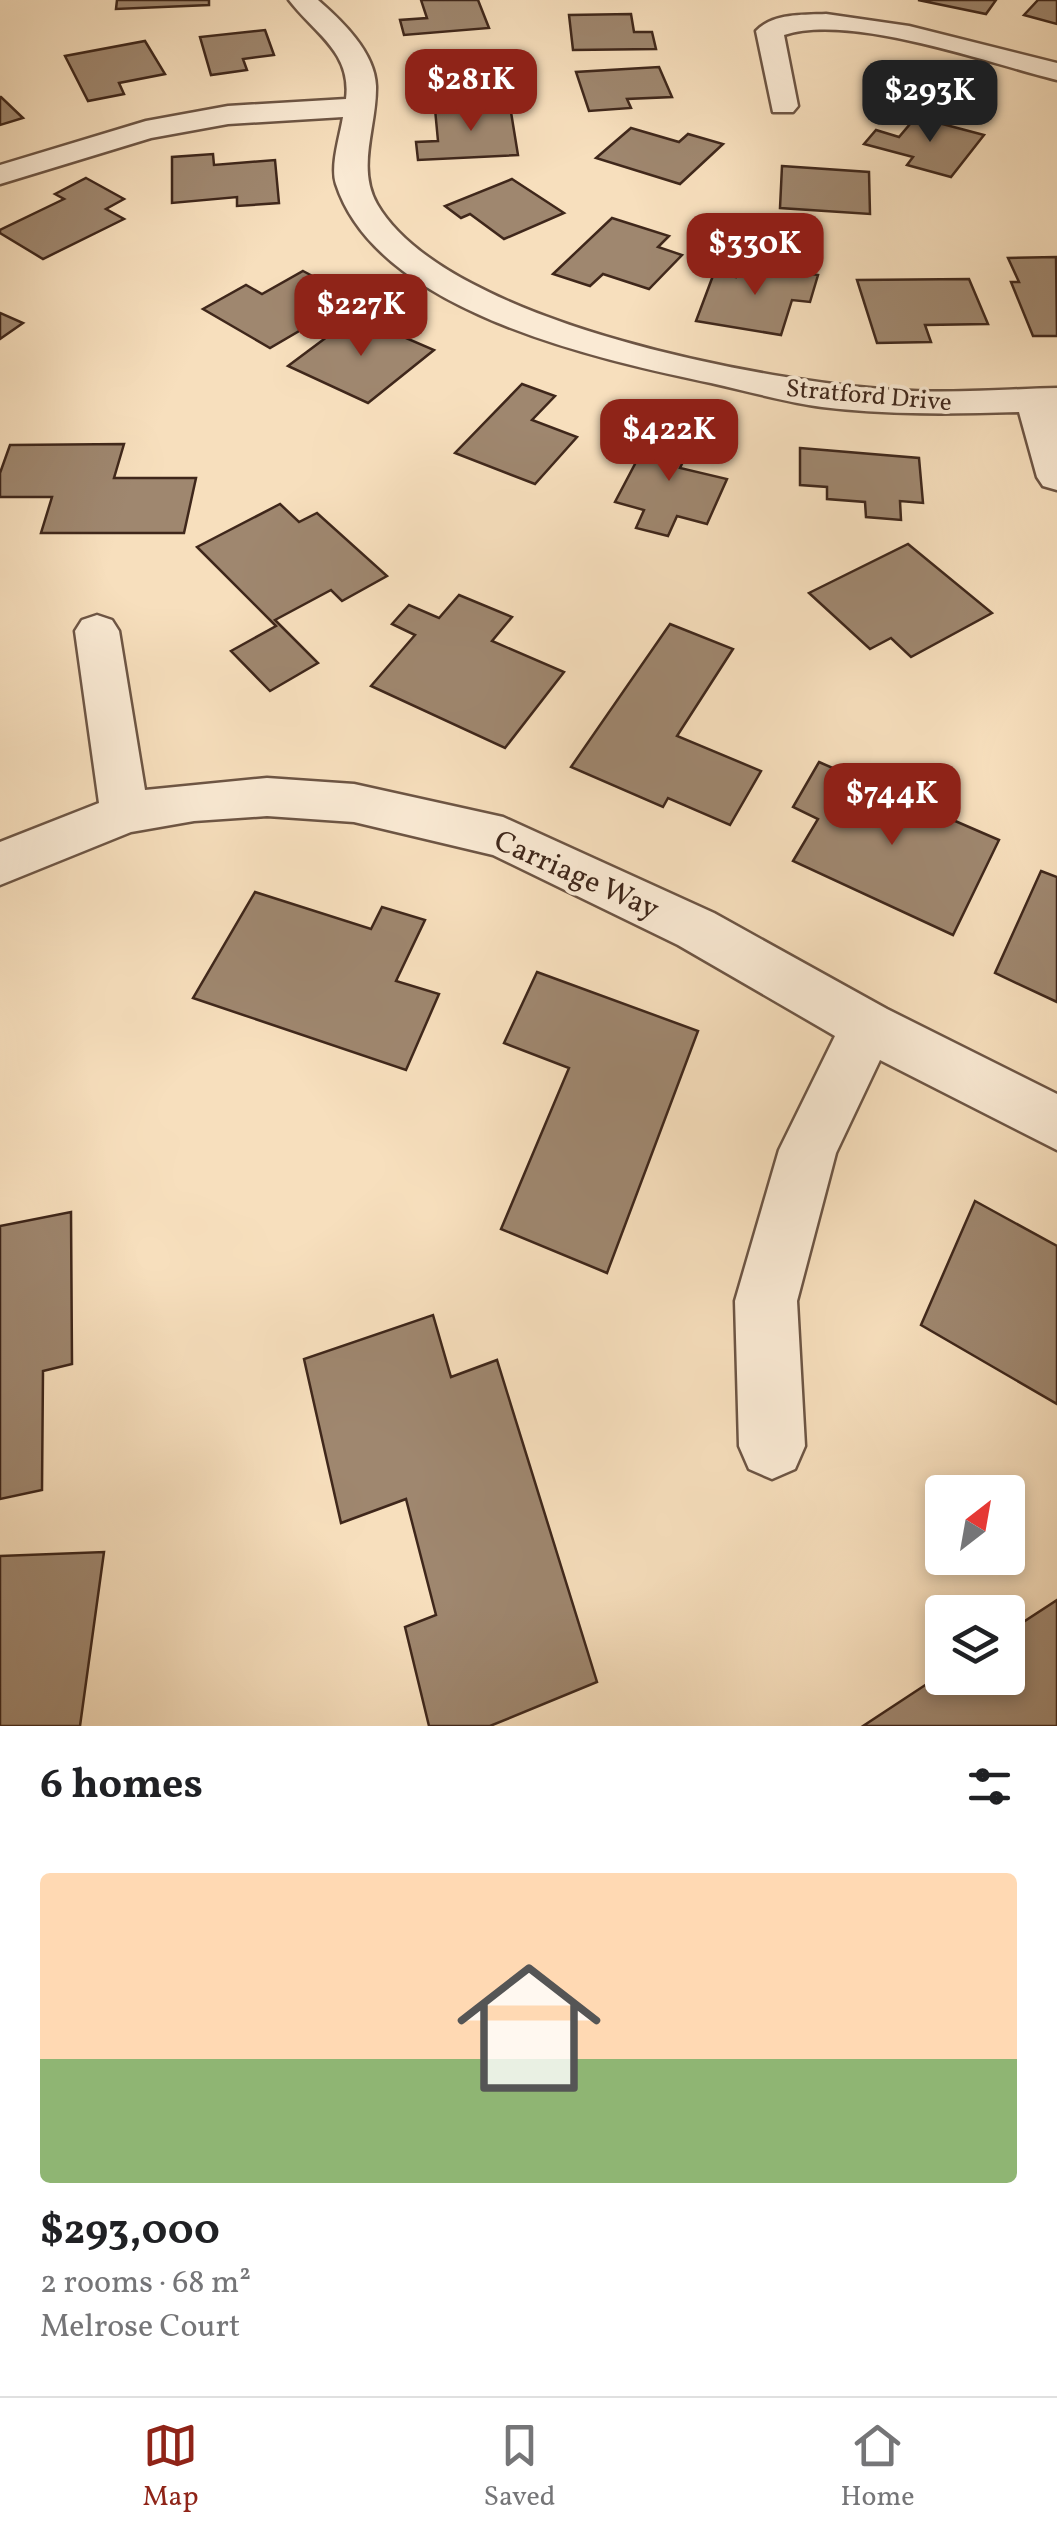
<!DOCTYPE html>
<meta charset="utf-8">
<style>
body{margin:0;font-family:Vollkorn,serif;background:#f2f2f2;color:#202124;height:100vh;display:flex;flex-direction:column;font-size:38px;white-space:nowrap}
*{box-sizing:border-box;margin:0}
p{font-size:32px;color:#757577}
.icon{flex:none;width:55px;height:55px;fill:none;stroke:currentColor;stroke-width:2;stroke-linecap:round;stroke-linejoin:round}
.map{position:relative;height:1726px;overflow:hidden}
.panel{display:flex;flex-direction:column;background:#fff;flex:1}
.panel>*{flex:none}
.needle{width:65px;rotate:31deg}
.tools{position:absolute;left:925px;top:1475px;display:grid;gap:20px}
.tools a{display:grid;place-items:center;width:100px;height:100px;border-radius:10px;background:#fff;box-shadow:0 5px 15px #0003;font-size:50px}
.price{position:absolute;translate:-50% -85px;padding:0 22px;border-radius:20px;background:#8f2418;color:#fff;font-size:32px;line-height:65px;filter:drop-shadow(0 2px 5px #0008)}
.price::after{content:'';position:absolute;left:50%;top:60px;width:30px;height:22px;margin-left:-15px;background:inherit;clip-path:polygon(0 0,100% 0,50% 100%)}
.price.on{background:#222;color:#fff}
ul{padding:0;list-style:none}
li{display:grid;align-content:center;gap:20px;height:530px;padding:0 40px}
li span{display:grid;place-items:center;height:310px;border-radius:10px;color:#555}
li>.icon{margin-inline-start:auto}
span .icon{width:180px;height:180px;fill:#fffc;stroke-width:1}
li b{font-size:42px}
h2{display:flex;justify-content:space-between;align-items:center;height:120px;padding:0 40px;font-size:42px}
.tabs{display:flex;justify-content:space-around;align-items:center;height:140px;border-top:2px solid #e0e0e0;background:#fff;font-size:28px;color:#757577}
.tabs a{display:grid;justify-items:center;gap:5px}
.tabs .on{color:#8f2418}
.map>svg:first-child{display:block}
.building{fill:#9f876f;stroke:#3f271b;stroke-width:2.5}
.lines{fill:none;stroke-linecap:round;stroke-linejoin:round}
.minor-casing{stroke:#6d5544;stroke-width:5}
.minor{fill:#faead4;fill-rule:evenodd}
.labels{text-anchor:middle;stroke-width:8;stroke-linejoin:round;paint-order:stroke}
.far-street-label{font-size:25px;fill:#3f271b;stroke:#faead4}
.street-label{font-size:30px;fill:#3f271b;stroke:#faead4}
</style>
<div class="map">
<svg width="1057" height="1726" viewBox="0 0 1057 1726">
<rect width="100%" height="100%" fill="#f7dfbd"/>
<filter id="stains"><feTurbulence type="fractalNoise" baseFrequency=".002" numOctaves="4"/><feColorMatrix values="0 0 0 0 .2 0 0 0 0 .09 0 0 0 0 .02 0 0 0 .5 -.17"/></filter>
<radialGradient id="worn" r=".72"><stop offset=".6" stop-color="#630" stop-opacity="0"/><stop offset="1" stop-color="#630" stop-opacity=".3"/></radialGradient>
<g class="building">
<polygon points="117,0 209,0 209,5 116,9"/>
<polygon points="421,0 478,0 489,28 404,35 400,20 427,18"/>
<polygon points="918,0 996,0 986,14"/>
<polygon points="1038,0 1057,0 1057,24 1024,15"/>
<polygon points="631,14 634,32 652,32 656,49 573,50 569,15"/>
<polygon points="265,30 274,55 243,59 247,70 211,75 200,37"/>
<polygon points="145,41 165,74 119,83 124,94 88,101 65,56"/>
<polygon points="479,53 482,61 510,59 521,91 445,97 434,56"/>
<polygon points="882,62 953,70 948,110 874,102"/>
<polygon points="659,67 672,97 627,99 631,108 589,111 576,72"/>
<polygon points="0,97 1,97 23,118 0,125"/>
<polygon points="510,106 518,155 418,160 416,142 438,141 435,109"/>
<polygon points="916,117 984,135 951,177 907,165 913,157 864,144 876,130 899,137"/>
<polygon points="631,128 679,142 688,134 723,144 680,184 596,158"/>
<polygon points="213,154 214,165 275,160 279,203 237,206 237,197 172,203 172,157"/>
<polygon points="782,166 869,172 870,214 780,208"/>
<polygon points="86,178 124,199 106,209 124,219 43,259 0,233 0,230 64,199 55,194"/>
<polygon points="512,179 564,213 504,239 470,214 461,218 445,206"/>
<polygon points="612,218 669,236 658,247 682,255 649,289 603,274 590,286 553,274"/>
<polygon points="1056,257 1057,336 1033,336 1011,282 1019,282 1008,258"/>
<polygon points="741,263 818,275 810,302 792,300 781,335 696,321 714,273 736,277"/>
<polygon points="303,271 335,288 316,299 335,310 270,348 203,309 246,285 262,294"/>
<polygon points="969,279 988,324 925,325 931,342 877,343 857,280"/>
<polygon points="0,313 23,323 0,339"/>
<polygon points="355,316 434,350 368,403 288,366"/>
<polygon points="522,384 555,396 532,420 577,437 535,484 455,453"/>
<polygon points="655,426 696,435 680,468 727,479 707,524 677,516 668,536 636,528 644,510 615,502"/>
<polygon points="124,444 114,478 196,478 184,533 41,533 52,497 0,497 0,473 10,445"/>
<polygon points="800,448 919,458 923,503 900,501 901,520 866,517 865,502 827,499 827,487 800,485"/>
<polygon points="280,504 299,522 317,513 387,576 342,601 331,590 275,620 318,663 270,691 231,651 276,626 197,547"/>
<polygon points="908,544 992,613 911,657 891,638 870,649 809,593"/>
<polygon points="459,595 512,617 492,641 564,672 505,748 371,686 415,635 392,624 409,605 439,618"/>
<polygon points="670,624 733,649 677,736 761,771 730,825 668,798 663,807 571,767"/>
<polygon points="819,762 999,840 953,935 793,861 818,819 793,807"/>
<polygon points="1041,871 1057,877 1057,1002 995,973"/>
<polygon points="255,892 371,929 382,907 425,920 396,981 439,994 406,1070 193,998"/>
<polygon points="537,972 698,1031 607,1273 501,1229 569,1068 504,1043"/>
<polygon points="975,1201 1057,1246 1057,1404 921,1325"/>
<polygon points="71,1212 72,1364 43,1371 42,1490 0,1499 0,1226"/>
<polygon points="433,1315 451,1377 497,1360 597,1682 490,1726 429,1726 405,1627 436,1615 406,1499 341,1523 304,1359"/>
<polygon points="104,1552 80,1726 0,1726 0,1556"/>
<polygon points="1057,1600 1057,1726 863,1726 942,1674 942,1678 1008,1678 1008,1632"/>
</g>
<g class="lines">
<g class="minor-casing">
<g id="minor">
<path d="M289 0H318C341 20 375 52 376 86 377 126 356 167 377 204 447 325 781 386 913 391 961 393 1009 389 1057 388V490L1043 486 1037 477 1019 412C953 414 888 415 822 407 785 402 747 391 711 383 597 359 377 311 336 184 330 166 340 136 343 117L228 124 151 138 0 184V165L146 121 228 106 346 99C352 52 314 33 289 0Z"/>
<path d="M826 14 909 26 1057 63V80C988 63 851 13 784 35L798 106 793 112H773L756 31C773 13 803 15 826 14Z"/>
<polygon points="97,615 112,620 119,631 145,790 267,778 354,784 503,817 714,913 887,1009 1057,1094 1057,1150 880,1060 836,1153 797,1301 805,1446 795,1469 772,1479 749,1469 739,1446 735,1301 779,1150 835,1036 678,945 493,855 354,822 267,816 194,821 131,832 0,885 0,842 99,803 75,631 82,620"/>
</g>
</g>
<use href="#minor" class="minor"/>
</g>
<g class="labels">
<g class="far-street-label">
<text transform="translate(869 394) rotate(5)" y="9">Stratford Drive</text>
</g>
<g class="street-label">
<text transform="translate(577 874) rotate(24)" y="10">Carriage Way</text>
</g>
</g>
<rect width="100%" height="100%" filter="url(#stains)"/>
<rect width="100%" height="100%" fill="url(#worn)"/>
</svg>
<div class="tools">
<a><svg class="needle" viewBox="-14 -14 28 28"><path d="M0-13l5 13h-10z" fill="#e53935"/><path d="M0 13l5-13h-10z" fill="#757577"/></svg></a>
<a><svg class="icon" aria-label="layers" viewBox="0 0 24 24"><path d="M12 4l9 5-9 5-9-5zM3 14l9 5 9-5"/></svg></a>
</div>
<b class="price" style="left:471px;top:134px">$281K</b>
<b class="price on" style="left:930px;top:145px">$293K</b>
<b class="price" style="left:755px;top:298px">$330K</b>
<b class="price" style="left:361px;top:359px">$227K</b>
<b class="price" style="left:669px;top:484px">$422K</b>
<b class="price" style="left:892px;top:848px">$744K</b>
</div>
<section class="panel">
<h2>6 homes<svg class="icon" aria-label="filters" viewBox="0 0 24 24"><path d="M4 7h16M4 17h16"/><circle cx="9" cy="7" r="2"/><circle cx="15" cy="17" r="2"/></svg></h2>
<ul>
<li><span style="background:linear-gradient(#ffd9b3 60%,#8fb573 0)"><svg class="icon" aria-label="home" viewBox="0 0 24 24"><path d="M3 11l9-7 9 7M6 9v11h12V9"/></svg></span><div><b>$293,000</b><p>2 rooms · 68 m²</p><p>Melrose Court</p></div></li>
</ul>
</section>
<nav class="tabs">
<a class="on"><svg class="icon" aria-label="map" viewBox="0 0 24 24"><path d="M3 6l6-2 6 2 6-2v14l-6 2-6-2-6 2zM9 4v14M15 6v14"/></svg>Map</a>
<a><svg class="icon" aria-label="saved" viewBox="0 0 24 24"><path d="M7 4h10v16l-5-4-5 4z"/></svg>Saved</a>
<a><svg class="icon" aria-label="home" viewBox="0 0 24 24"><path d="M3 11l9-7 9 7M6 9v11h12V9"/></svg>Home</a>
</nav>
